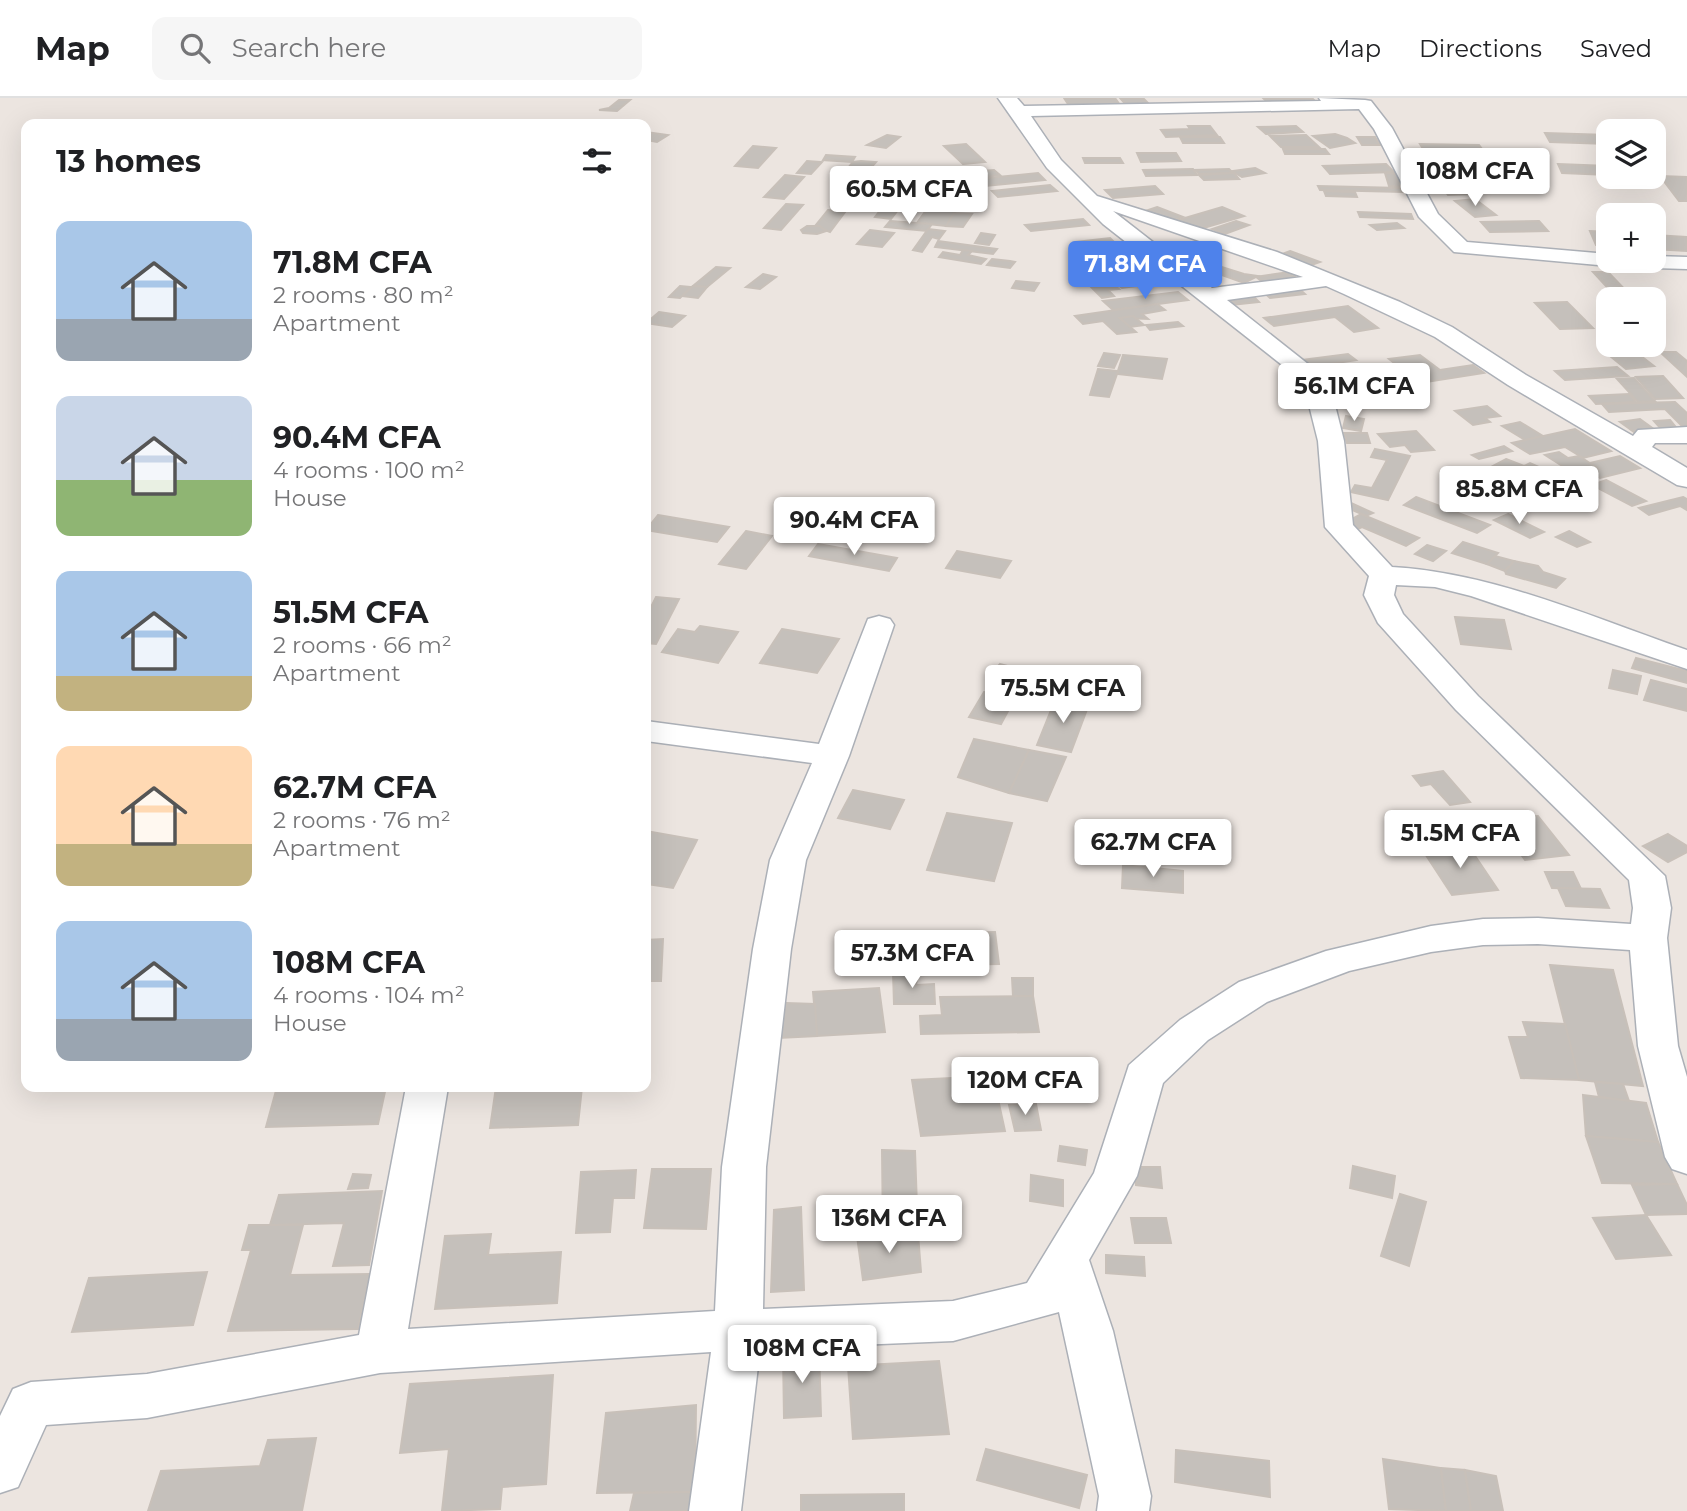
<!DOCTYPE html>
<meta charset="utf-8">
<style>
body{margin:0;font-family:Montserrat,sans-serif;background:#f6f6f6;color:#202124;height:100vh;display:flex;flex-direction:column;font-size:26px;white-space:nowrap}
*{box-sizing:border-box;margin:0}
p{font-size:23px;color:#757577}
.icon{flex:none;width:38px;height:38px;fill:none;stroke:currentColor;stroke-width:2;stroke-linecap:round;stroke-linejoin:round}
.map{position:relative;flex:1;overflow:hidden}
.sheet{position:absolute;left:21px;top:21px;width:630px;height:973px;display:flex;flex-direction:column;background:#fff;border-radius:14px;box-shadow:0 7px 28px #0002}
.sheet>*{flex:none}
.tools{position:absolute;left:1596px;top:21px;display:grid;gap:14px}
.tools a{display:grid;place-items:center;width:70px;height:70px;border-radius:14px;background:#fff;box-shadow:0 7px 28px #0002;font-size:35px}
.price{position:absolute;translate:-50% -60px;padding:0 16px;border-radius:7px;background:#fff;color:#222;font-size:23px;line-height:46px;filter:drop-shadow(0 2px 4px #0008)}
.price::after{content:'';position:absolute;left:50%;top:42px;width:21px;height:16px;margin-left:-10px;background:inherit;clip-path:polygon(0 0,100% 0,50% 100%)}
.price.current{background:#4e82eb;color:#fff}
ul{padding:0;list-style:none}
li{display:flex;align-items:center;gap:21px;height:175px;padding:0 35px}
li span{display:grid;place-items:center;flex:none;width:196px;height:140px;border-radius:14px;color:#555}
li>.icon{margin-inline-start:auto}
span .icon{width:84px;height:84px;fill:#fffc;stroke-width:1}
li b{font-size:30px}
h2{display:flex;justify-content:space-between;align-items:center;height:84px;padding:0 35px;font-size:30px}
header{display:flex;align-items:center;gap:42px;box-sizing:border-box;height:98px;padding:0 35px;background:#fff;border-bottom:2px solid #e0e0e0}
header strong{font-size:33px}
nav{display:flex;gap:38px;margin-inline-start:auto;font-size:24px}
.search{width:490px;height:63px;background:#f6f6f6;display:flex;align-items:center;gap:18px;box-sizing:border-box;padding:0 24px;border-radius:14px;color:#757577;font-size:26px}
.map>svg:first-child{display:block}
.building{fill:#c5c0bb;stroke:#c8c0b9;stroke-width:2}
.lines{fill:none;stroke-linecap:round;stroke-linejoin:round}
.minor-casing{stroke:#acb0b7;stroke-width:3}
.minor{fill:#fff;fill-rule:evenodd}
</style>
<header>
<strong>Map</strong>
<div class="search"><svg class="icon" aria-label="search" viewBox="0 0 24 24"><circle cx="10" cy="10" r="6"/><path d="M15 15l6 6"/></svg>Search here</div>
<nav><a>Map</a><a>Directions</a><a>Saved</a></nav>
</header>
<div class="map">
<svg width="1687" height="1413" viewBox="0 0 1687 1413">
<rect width="100%" height="100%" fill="#ece5e0"/>
<g class="building">
<polygon points="1064,0 1115,0 1120,7 1070,9"/>
<polygon points="1120,0 1143,0 1151,8 1128,9"/>
<polygon points="1263,0 1312,0 1314,2 1267,4"/>
<polygon points="619,2 630,2 617,13 599,12 609,10"/>
<polygon points="1188,28 1210,28 1217,37 1166,39 1161,32 1190,31"/>
<polygon points="1296,28 1303,34 1266,36 1258,29"/>
<polygon points="646,34 668,37 657,44 646,42"/>
<polygon points="1545,35 1608,37 1608,46 1550,44"/>
<polygon points="1335,36 1347,40 1355,45 1330,50 1313,38"/>
<polygon points="887,37 900,39 886,50 867,47"/>
<polygon points="1306,37 1319,49 1281,49 1270,38"/>
<polygon points="1180,39 1220,39 1224,45 1183,45"/>
<polygon points="1357,39 1375,39 1380,47 1362,47"/>
<polygon points="966,46 985,64 963,66 944,48"/>
<polygon points="1420,46 1479,47 1485,55 1425,54"/>
<polygon points="753,48 776,50 758,70 735,68"/>
<polygon points="1283,51 1325,51 1329,56 1285,56"/>
<polygon points="1137,55 1176,55 1181,63 1141,64"/>
<polygon points="826,57 855,59 852,64 823,62"/>
<polygon points="1083,60 1120,60 1123,65 1085,65"/>
<polygon points="807,63 822,64 811,76 797,75"/>
<polygon points="861,63 876,64 858,84 838,82 853,64"/>
<polygon points="1428,63 1454,63 1468,87 1441,87"/>
<polygon points="1386,66 1394,74 1330,76 1323,68"/>
<polygon points="1558,66 1608,68 1608,77 1562,75"/>
<polygon points="978,69 982,73 994,72 1000,77 977,80 967,71"/>
<polygon points="1255,70 1265,75 1242,79 1232,73"/>
<polygon points="1193,71 1197,77 1146,78 1143,72"/>
<polygon points="1229,71 1233,75 1199,76 1195,72"/>
<polygon points="1038,75 1045,82 985,88 977,81"/>
<polygon points="1234,75 1239,81 1204,82 1199,77"/>
<polygon points="1385,75 1403,76 1406,89 1389,88"/>
<polygon points="785,77 804,79 784,101 764,99"/>
<polygon points="1660,78 1687,79 1687,103 1679,103"/>
<polygon points="947,85 954,94 932,96 926,87"/>
<polygon points="1050,87 1057,93 998,99 992,93"/>
<polygon points="1155,88 1163,96 1113,100 1105,92"/>
<polygon points="1318,88 1401,90 1403,94 1320,92"/>
<polygon points="1443,90 1467,90 1472,96 1448,97"/>
<polygon points="1324,93 1355,94 1357,99 1326,98"/>
<polygon points="1475,101 1496,117 1475,119 1455,103"/>
<polygon points="932,104 959,107 946,128 917,125"/>
<polygon points="886,105 902,107 891,121 875,119"/>
<polygon points="786,106 803,107 781,132 764,130"/>
<polygon points="1157,109 1183,119 1171,123 1145,113"/>
<polygon points="1222,109 1244,118 1197,132 1175,123"/>
<polygon points="828,112 845,114 830,134 815,128"/>
<polygon points="1358,114 1411,116 1413,121 1360,119"/>
<polygon points="954,115 972,116 963,129 946,128"/>
<polygon points="1083,121 1089,127 1031,133 1025,127"/>
<polygon points="890,123 917,125 932,126 927,133 885,129"/>
<polygon points="1236,123 1249,127 1225,136 1212,131"/>
<polygon points="1539,123 1548,133 1490,134 1481,124"/>
<polygon points="1397,125 1404,130 1377,132 1370,127"/>
<polygon points="807,128 820,128 826,133 817,136 803,135 801,132"/>
<polygon points="928,131 945,133 939,141 932,139 922,154 913,152"/>
<polygon points="870,132 894,135 882,149 857,146"/>
<polygon points="1590,133 1608,134 1608,148 1596,147"/>
<polygon points="981,135 995,137 989,147 975,145"/>
<polygon points="1654,137 1687,139 1687,153 1654,151"/>
<polygon points="1110,140 1115,145 1079,149 1075,144"/>
<polygon points="938,143 997,151 993,156 935,149"/>
<polygon points="1120,146 1127,151 1092,156 1086,151"/>
<polygon points="963,152 972,153 968,157 986,161 981,166 939,159 943,154 960,157"/>
<polygon points="1290,153 1320,164 1303,170 1274,159"/>
<polygon points="992,161 1010,163 1015,164 1010,170 987,167"/>
<polygon points="1139,163 1146,169 1098,175 1092,169"/>
<polygon points="1212,166 1244,176 1258,178 1244,185 1202,170"/>
<polygon points="716,169 730,170 707,189 693,188"/>
<polygon points="1289,174 1297,180 1264,185 1256,179"/>
<polygon points="1593,174 1608,174 1631,198 1616,199"/>
<polygon points="763,176 776,179 760,191 746,189"/>
<polygon points="1151,179 1158,185 1122,190 1115,185"/>
<polygon points="1016,183 1039,185 1034,193 1012,190"/>
<polygon points="1113,186 1119,191 1108,192 1114,198 1102,200 1091,189"/>
<polygon points="680,188 691,189 680,200 669,199"/>
<polygon points="693,188 707,189 698,200 682,198"/>
<polygon points="1297,189 1305,196 1270,200 1262,193"/>
<polygon points="1178,194 1188,202 1113,212 1103,203"/>
<polygon points="1249,194 1259,204 1231,207 1221,197"/>
<polygon points="1567,204 1593,230 1560,231 1535,205"/>
<polygon points="1157,206 1165,212 1142,216 1148,221 1120,220 1136,234 1117,236 1103,223 1083,226 1075,218"/>
<polygon points="1348,208 1378,230 1354,234 1335,219 1274,228 1264,220"/>
<polygon points="659,214 685,218 672,229 646,225"/>
<polygon points="1133,218 1138,222 1144,227 1130,229 1120,220"/>
<polygon points="1178,224 1183,228 1150,232 1146,227"/>
<polygon points="1660,254 1676,254 1687,263 1687,279"/>
<polygon points="1104,255 1120,257 1114,270 1098,268"/>
<polygon points="1637,255 1654,268 1626,271 1610,258"/>
<polygon points="1348,256 1356,262 1310,269 1302,262"/>
<polygon points="1123,257 1167,261 1162,281 1117,276"/>
<polygon points="1420,257 1440,272 1473,267 1484,275 1420,285 1389,261"/>
<polygon points="1617,269 1628,278 1565,282 1555,273"/>
<polygon points="1098,271 1118,273 1109,299 1090,297"/>
<polygon points="1663,278 1683,300 1655,301 1636,279"/>
<polygon points="1634,280 1655,303 1638,304 1617,281"/>
<polygon points="1629,296 1636,304 1596,306 1589,298"/>
<polygon points="1675,304 1687,315 1687,333 1665,311 1609,314 1602,306"/>
<polygon points="1487,308 1500,318 1485,320 1490,324 1473,327 1455,313"/>
<polygon points="1346,318 1364,321 1361,333 1343,330"/>
<polygon points="1640,321 1658,334 1638,337 1620,324"/>
<polygon points="1670,322 1679,333 1663,333 1654,323"/>
<polygon points="1520,324 1543,338 1525,342 1502,328"/>
<polygon points="1575,331 1611,353 1583,360 1565,349 1530,356 1512,345"/>
<polygon points="1416,333 1434,352 1411,354 1405,347 1390,349 1378,336"/>
<polygon points="1344,335 1367,335 1370,345 1347,345"/>
<polygon points="1504,348 1512,353 1479,361 1472,357"/>
<polygon points="1375,351 1410,358 1388,402 1351,394 1355,387 1372,390 1387,362 1371,359"/>
<polygon points="1559,354 1568,360 1579,358 1599,371 1575,376 1545,357"/>
<polygon points="1620,358 1640,370 1600,380 1589,374 1599,371 1590,365"/>
<polygon points="1506,361 1524,368 1530,365 1546,372 1523,385 1487,371"/>
<polygon points="1606,382 1646,403 1632,408 1592,387"/>
<polygon points="1416,399 1490,427 1477,435 1404,407"/>
<polygon points="1683,399 1687,401 1687,412 1680,408 1649,417 1639,410"/>
<polygon points="1351,405 1373,415 1366,418 1343,408"/>
<polygon points="1361,416 1419,440 1406,448 1362,429 1356,432 1343,426"/>
<polygon points="1508,416 1544,434 1530,440 1494,422"/>
<polygon points="658,417 729,429 717,444 646,432"/>
<polygon points="746,433 772,438 746,471 719,466"/>
<polygon points="1569,433 1590,444 1577,449 1556,439"/>
<polygon points="1463,444 1498,455 1487,466 1452,455"/>
<polygon points="818,446 897,460 889,473 809,458"/>
<polygon points="1427,447 1446,453 1433,463 1415,456"/>
<polygon points="957,453 1011,463 1000,480 946,470"/>
<polygon points="1495,458 1514,463 1505,473 1487,466"/>
<polygon points="1514,463 1538,468 1543,474 1565,481 1556,490 1506,476 1505,473"/>
<polygon points="656,499 679,501 656,546 646,545 646,519"/>
<polygon points="1455,519 1504,522 1511,551 1461,546"/>
<polygon points="700,528 738,534 718,565 662,554 678,531 695,534"/>
<polygon points="782,531 839,541 817,575 760,565"/>
<polygon points="1636,560 1687,573 1687,585 1632,570"/>
<polygon points="1000,566 1059,582 1047,597 988,580"/>
<polygon points="1613,572 1641,578 1637,596 1609,590"/>
<polygon points="1651,582 1687,591 1687,613 1644,602"/>
<polygon points="984,594 1015,600 1001,626 969,619"/>
<polygon points="1056,600 1089,606 1071,654 1037,647"/>
<polygon points="974,641 1029,652 1009,695 958,679"/>
<polygon points="1029,652 1066,659 1047,703 1009,695"/>
<polygon points="1443,673 1470,704 1450,707 1431,686 1421,688 1413,678"/>
<polygon points="853,692 904,702 890,731 838,720"/>
<polygon points="947,715 1012,725 994,783 927,772"/>
<polygon points="1538,718 1569,757 1525,762 1496,722"/>
<polygon points="646,733 697,742 673,790 646,786"/>
<polygon points="1668,736 1687,748 1687,754 1668,764 1643,748"/>
<polygon points="1467,746 1498,792 1452,797 1422,751"/>
<polygon points="1123,767 1183,773 1183,795 1122,790"/>
<polygon points="1545,774 1573,774 1581,791 1552,790"/>
<polygon points="1558,790 1600,791 1609,810 1566,808"/>
<polygon points="995,834 999,866 899,868 897,836"/>
<polygon points="663,841 661,883 646,883 646,842"/>
<polygon points="1550,867 1613,872 1643,988 1579,982"/>
<polygon points="918,873 916,887 934,886 935,906 894,906 893,874"/>
<polygon points="1012,880 1033,880 1033,898 1013,898"/>
<polygon points="879,890 885,934 817,938 813,894"/>
<polygon points="1033,898 1039,934 921,936 920,918 942,917 940,899"/>
<polygon points="786,905 815,906 817,938 779,940"/>
<polygon points="1523,924 1565,926 1579,982 1521,980 1509,939 1528,939"/>
<polygon points="993,978 1005,1033 921,1038 912,982"/>
<polygon points="1595,984 1623,986 1629,1003 1599,999"/>
<polygon points="277,989 386,989 378,1026 266,1029"/>
<polygon points="496,989 582,989 578,1027 490,1030"/>
<polygon points="1583,997 1646,1005 1658,1044 1586,1038"/>
<polygon points="1036,1006 1041,1032 1015,1033 1009,1007"/>
<polygon points="1586,1038 1658,1044 1677,1086 1602,1085"/>
<polygon points="1060,1048 1087,1052 1085,1067 1058,1063"/>
<polygon points="882,1052 915,1053 918,1136 883,1136"/>
<polygon points="1353,1068 1395,1078 1392,1100 1350,1090"/>
<polygon points="1135,1069 1160,1069 1162,1090 1136,1087"/>
<polygon points="652,1071 711,1071 706,1131 644,1130"/>
<polygon points="636,1072 634,1100 613,1100 610,1134 576,1135 581,1074"/>
<polygon points="353,1076 371,1077 368,1090 348,1091"/>
<polygon points="1031,1077 1063,1082 1063,1108 1030,1103"/>
<polygon points="1677,1086 1687,1107 1687,1116 1646,1117 1632,1087"/>
<polygon points="382,1093 369,1167 333,1168 344,1125 270,1127 279,1097"/>
<polygon points="1400,1096 1426,1104 1409,1168 1381,1158"/>
<polygon points="801,1109 804,1192 771,1194 774,1112"/>
<polygon points="1646,1117 1671,1157 1616,1161 1593,1120"/>
<polygon points="1131,1120 1166,1120 1171,1145 1135,1145"/>
<polygon points="249,1127 303,1127 290,1177 370,1176 358,1231 228,1233 251,1152 242,1152"/>
<polygon points="491,1136 488,1157 561,1154 557,1205 435,1211 445,1138"/>
<polygon points="883,1136 918,1136 921,1174 863,1182 857,1138"/>
<polygon points="1106,1157 1144,1159 1145,1178 1106,1175"/>
<polygon points="207,1174 193,1227 72,1234 89,1180"/>
<polygon points="819,1252 821,1318 784,1320 783,1256"/>
<polygon points="939,1263 949,1336 853,1341 848,1268"/>
<polygon points="553,1277 546,1386 502,1389 500,1411 442,1413 449,1351 400,1355 410,1286"/>
<polygon points="696,1307 695,1394 597,1395 606,1315"/>
<polygon points="316,1340 302,1413 148,1413 161,1373 260,1368 268,1342"/>
<polygon points="986,1351 1087,1377 1079,1410 977,1382"/>
<polygon points="1176,1352 1269,1363 1270,1399 1175,1384"/>
<polygon points="1383,1361 1441,1370 1446,1413 1389,1411"/>
<polygon points="1441,1370 1465,1372 1471,1413 1446,1413"/>
<polygon points="1465,1372 1496,1378 1503,1413 1471,1413"/>
<polygon points="695,1394 694,1413 630,1413 634,1395"/>
<polygon points="904,1396 904,1413 801,1413 801,1397"/>
</g>
<g class="lines">
<g class="minor-casing">
<path id="minor" d="M998 0H1017L1024 8 1321 3 1319 0 1365 2 1371 3 1392 30 1438 116 1467 144 1608 156V163H1654V158L1687 159V171L1620 169 1454 154 1419 119 1374 31 1359 11 1031 18 1061 62 1097 98 1277 154 1400 204 1452 229 1526 277 1633 338 1638 332 1687 329V345H1655L1652 349 1687 370V389L1677 387 1508 287 1435 239 1344 196 1326 188 1227 202 1313 270 1335 307 1344 343 1353 427 1392 469C1494 475 1591 519 1687 552V571L1471 498 1435 489 1396 487 1394 497 1403 516 1478 598 1665 778 1671 810 1667 840 1678 948 1687 979V1076L1672 1071 1665 1059 1638 948 1630 852 1538 846 1483 847 1431 854 1349 873 1267 904 1208 942 1163 985 1137 1078 1089 1162 1113 1233 1151 1398 1149 1413H1097L1099 1398 1059 1214 953 1243 760 1251 741 1413H689L711 1254 380 1275 147 1320 46 1327 18 1389 0 1395V1318L13 1291 31 1284 147 1276 359 1237 406 989H448L408 1231 715 1213 722 1069 753 851 770 762 812 665 646 643V623L819 646 868 521 879 518 890 521 894 527 849 658 806 762 791 851 766 1069 763 1211 953 1203 1027 1185 1094 1075 1129 967 1180 922 1239 884 1326 853 1431 828 1483 821 1538 820 1631 826 1633 810 1629 782 1456 612 1378 525 1364 497 1369 478 1325 429 1318 343 1309 307 1291 274 1103 126 1047 70ZM1113 113 1303 179 1212 190Z"/>
</g>
<use href="#minor" class="minor"/>
</g>
</svg>
<div class="tools">
<a><svg class="icon" aria-label="layers" viewBox="0 0 24 24"><path d="M12 4l9 5-9 5-9-5zM3 14l9 5 9-5"/></svg></a>
<a>+</a>
<a>−</a>
</div>
<b class="price" style="left:1475px;top:110px">108M CFA</b>
<b class="price" style="left:909px;top:128px">60.5M CFA</b>
<b class="price current" style="left:1145px;top:203px">71.8M CFA</b>
<b class="price" style="left:1354px;top:325px">56.1M CFA</b>
<b class="price" style="left:1519px;top:428px">85.8M CFA</b>
<b class="price" style="left:854px;top:459px">90.4M CFA</b>
<b class="price" style="left:1063px;top:627px">75.5M CFA</b>
<b class="price" style="left:1460px;top:772px">51.5M CFA</b>
<b class="price" style="left:1153px;top:781px">62.7M CFA</b>
<b class="price" style="left:912px;top:892px">57.3M CFA</b>
<b class="price" style="left:1025px;top:1019px">120M CFA</b>
<b class="price" style="left:889px;top:1157px">136M CFA</b>
<b class="price" style="left:802px;top:1287px">108M CFA</b>
<section class="sheet">
<h2>13 homes<svg class="icon" aria-label="filters" viewBox="0 0 24 24"><path d="M4 7h16M4 17h16"/><circle cx="9" cy="7" r="2"/><circle cx="15" cy="17" r="2"/></svg></h2>
<ul>
<li><span style="background:linear-gradient(#a9c7e8 70%,#9aa5b1 0)"><svg class="icon" aria-label="home" viewBox="0 0 24 24"><path d="M3 11l9-7 9 7M6 9v11h12V9"/></svg></span><div><b>71.8M CFA</b><p>2 rooms · 80 m²</p><p>Apartment</p></div></li>
<li><span style="background:linear-gradient(#c9d6e8 60%,#8fb573 0)"><svg class="icon" aria-label="home" viewBox="0 0 24 24"><path d="M3 11l9-7 9 7M6 9v11h12V9"/></svg></span><div><b>90.4M CFA</b><p>4 rooms · 100 m²</p><p>House</p></div></li>
<li><span style="background:linear-gradient(#a9c7e8 75%,#c2b280 0)"><svg class="icon" aria-label="home" viewBox="0 0 24 24"><path d="M3 11l9-7 9 7M6 9v11h12V9"/></svg></span><div><b>51.5M CFA</b><p>2 rooms · 66 m²</p><p>Apartment</p></div></li>
<li><span style="background:linear-gradient(#ffd9b3 70%,#c2b280 0)"><svg class="icon" aria-label="home" viewBox="0 0 24 24"><path d="M3 11l9-7 9 7M6 9v11h12V9"/></svg></span><div><b>62.7M CFA</b><p>2 rooms · 76 m²</p><p>Apartment</p></div></li>
<li><span style="background:linear-gradient(#a9c7e8 70%,#9aa5b1 0)"><svg class="icon" aria-label="home" viewBox="0 0 24 24"><path d="M3 11l9-7 9 7M6 9v11h12V9"/></svg></span><div><b>108M CFA</b><p>4 rooms · 104 m²</p><p>House</p></div></li>
</ul>
</section>
</div>
